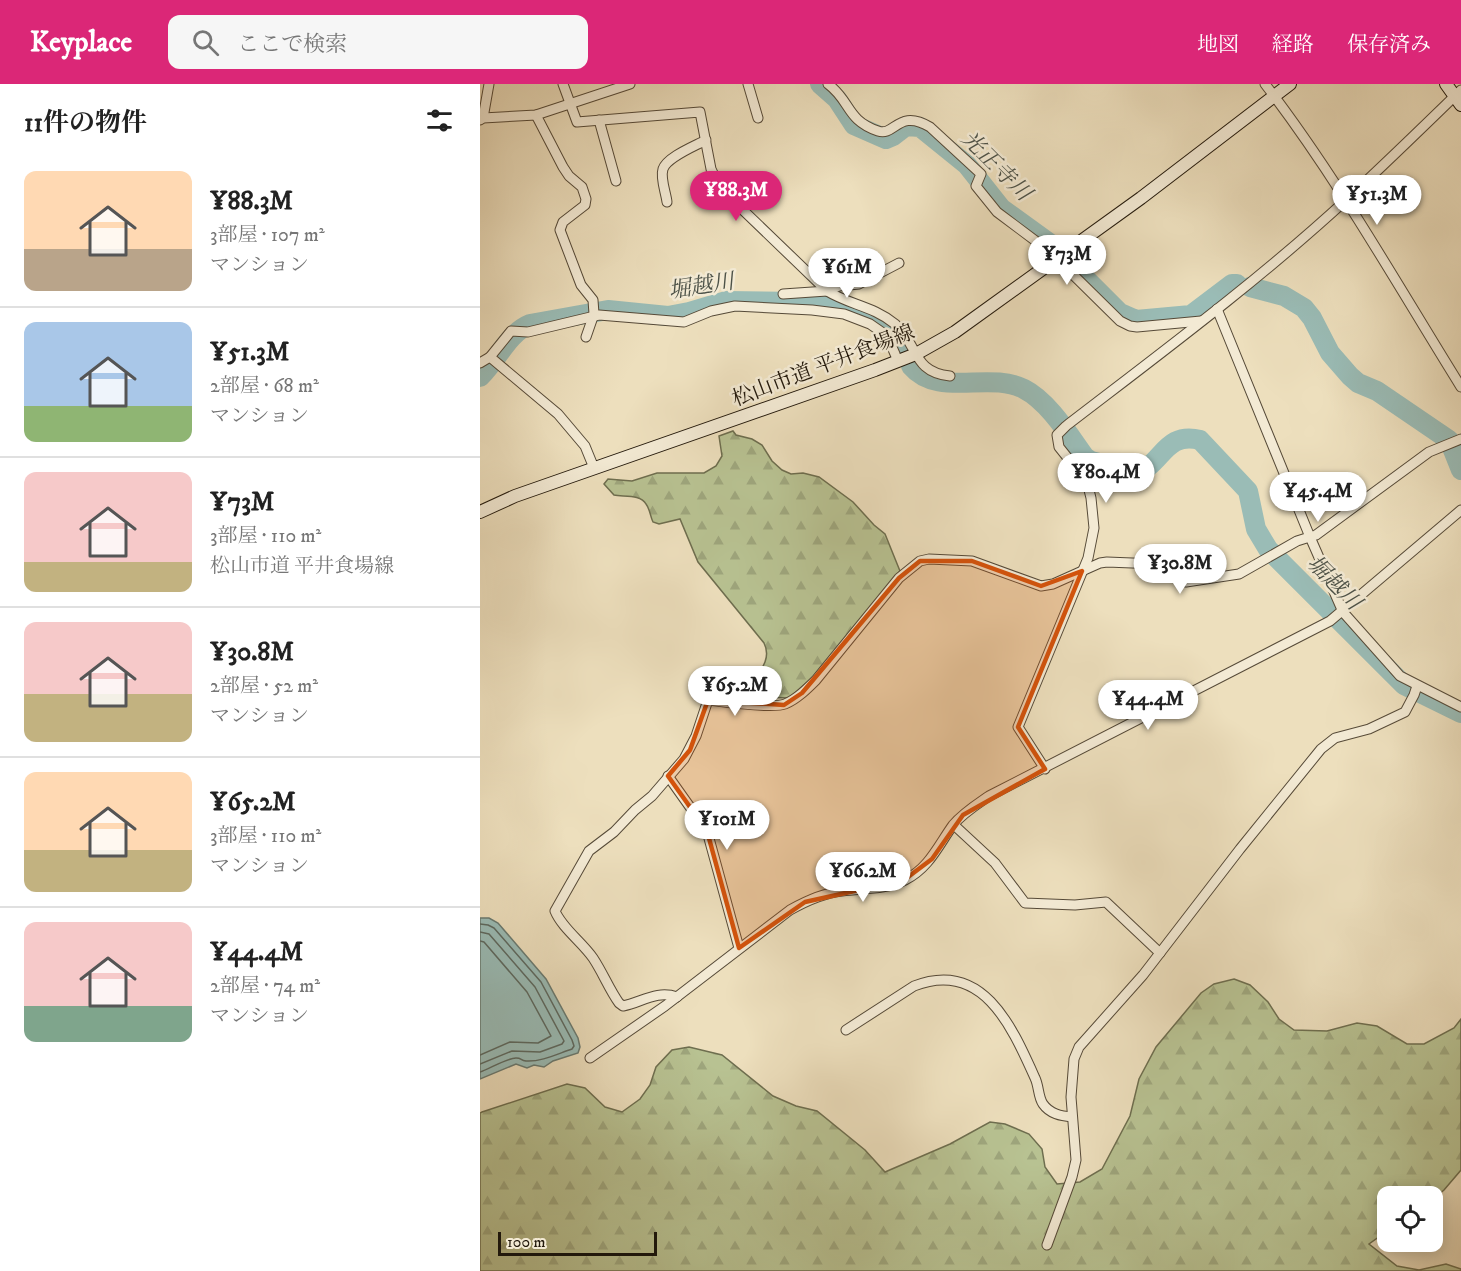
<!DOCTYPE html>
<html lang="ja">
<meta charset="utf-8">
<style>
body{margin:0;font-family:"IM FELL DW Pica","Noto Serif JP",serif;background:#f6f6f6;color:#222;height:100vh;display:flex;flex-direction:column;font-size:22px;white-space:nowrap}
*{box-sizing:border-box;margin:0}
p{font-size:20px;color:#767676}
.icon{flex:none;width:33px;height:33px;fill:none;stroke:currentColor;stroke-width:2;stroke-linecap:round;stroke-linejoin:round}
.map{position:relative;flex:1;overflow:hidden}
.side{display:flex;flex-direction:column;background:#fff;width:480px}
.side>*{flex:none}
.controls{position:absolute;left:897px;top:1102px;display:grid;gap:12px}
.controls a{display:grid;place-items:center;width:66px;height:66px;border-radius:12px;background:#fff;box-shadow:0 3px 15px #0003;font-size:30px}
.scale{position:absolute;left:18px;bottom:15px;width:159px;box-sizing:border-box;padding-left:6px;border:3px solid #23190c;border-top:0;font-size:16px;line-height:21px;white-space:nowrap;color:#23190c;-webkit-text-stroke:4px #f3ead4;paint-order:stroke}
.price{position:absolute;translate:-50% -51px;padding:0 14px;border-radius:21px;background:#fff;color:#222;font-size:20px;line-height:39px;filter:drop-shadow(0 2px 3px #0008)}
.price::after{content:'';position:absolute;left:50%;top:36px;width:18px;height:14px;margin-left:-9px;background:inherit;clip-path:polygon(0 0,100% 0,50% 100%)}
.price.on{background:#db2777;color:#fff}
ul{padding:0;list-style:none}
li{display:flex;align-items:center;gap:18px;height:150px;padding:0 24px}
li+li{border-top:2px solid #e0e0e0}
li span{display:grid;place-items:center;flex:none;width:168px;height:120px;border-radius:12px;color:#555}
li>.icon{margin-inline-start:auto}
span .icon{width:72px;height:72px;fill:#fffc;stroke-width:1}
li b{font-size:26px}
h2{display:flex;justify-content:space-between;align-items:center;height:72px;padding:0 24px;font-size:26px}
header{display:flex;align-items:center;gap:36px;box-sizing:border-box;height:84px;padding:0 30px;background:#db2777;color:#fff}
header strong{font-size:28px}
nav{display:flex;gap:33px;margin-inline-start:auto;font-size:21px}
.search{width:420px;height:54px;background:#f6f6f6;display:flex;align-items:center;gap:15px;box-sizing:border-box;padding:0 21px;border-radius:12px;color:#767676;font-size:22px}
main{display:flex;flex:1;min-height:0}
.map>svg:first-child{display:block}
.forest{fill:url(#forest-firs);stroke:#6e6e4f;stroke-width:1.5}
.water{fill:#9abcb6;stroke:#6a7b72;stroke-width:1.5}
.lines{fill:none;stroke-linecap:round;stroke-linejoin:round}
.shore{stroke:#5e6a61;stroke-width:1.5}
.river{stroke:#9abcb6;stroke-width:20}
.street-casing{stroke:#564a38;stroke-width:11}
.secondary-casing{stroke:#23190c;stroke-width:14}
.street{stroke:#f3ead4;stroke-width:9}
.secondary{stroke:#f3ead4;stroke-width:12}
.marked{fill:#d4530c;fill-opacity:0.2;stroke:#d4530c;stroke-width:4.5;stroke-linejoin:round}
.labels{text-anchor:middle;stroke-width:5;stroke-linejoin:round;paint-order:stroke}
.street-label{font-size:21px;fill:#23190c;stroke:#f3ead4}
.water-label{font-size:22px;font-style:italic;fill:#4d5248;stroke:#f3ead4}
</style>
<header>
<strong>Keyplace</strong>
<div class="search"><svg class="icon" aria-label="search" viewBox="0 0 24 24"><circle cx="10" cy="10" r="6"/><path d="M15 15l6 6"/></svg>ここで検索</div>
<nav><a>地図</a><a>経路</a><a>保存済み</a></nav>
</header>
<main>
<section class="side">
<h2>11件の物件<svg class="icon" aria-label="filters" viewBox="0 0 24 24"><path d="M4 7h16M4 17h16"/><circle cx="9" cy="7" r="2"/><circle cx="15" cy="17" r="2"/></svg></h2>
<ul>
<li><span style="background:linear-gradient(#ffd9b3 65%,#b9a48a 0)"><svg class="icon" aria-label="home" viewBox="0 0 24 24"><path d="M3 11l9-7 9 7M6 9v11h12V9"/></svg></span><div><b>¥88.3M</b><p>3部屋 · 107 m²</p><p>マンション</p></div></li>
<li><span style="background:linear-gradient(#a9c7e8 70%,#8fb573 0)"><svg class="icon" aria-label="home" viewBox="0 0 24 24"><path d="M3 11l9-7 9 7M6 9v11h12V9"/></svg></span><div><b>¥51.3M</b><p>2部屋 · 68 m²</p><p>マンション</p></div></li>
<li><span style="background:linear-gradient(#f6c9c9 75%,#c2b280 0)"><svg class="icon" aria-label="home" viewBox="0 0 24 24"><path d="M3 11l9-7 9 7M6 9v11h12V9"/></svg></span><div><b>¥73M</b><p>3部屋 · 110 m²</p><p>松山市道 平井食場線</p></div></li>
<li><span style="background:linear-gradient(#f6c9c9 60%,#c2b280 0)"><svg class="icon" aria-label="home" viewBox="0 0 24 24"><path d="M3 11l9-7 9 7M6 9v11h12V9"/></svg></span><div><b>¥30.8M</b><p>2部屋 · 52 m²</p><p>マンション</p></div></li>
<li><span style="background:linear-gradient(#ffd9b3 65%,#c2b280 0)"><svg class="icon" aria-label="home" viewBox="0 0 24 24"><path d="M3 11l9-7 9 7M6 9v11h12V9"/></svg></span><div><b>¥65.2M</b><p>3部屋 · 110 m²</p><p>マンション</p></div></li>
<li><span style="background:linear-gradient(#f6c9c9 70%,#7fa58c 0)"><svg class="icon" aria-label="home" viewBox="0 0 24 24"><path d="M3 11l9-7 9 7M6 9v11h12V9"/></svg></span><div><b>¥44.4M</b><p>2部屋 · 74 m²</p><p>マンション</p></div></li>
</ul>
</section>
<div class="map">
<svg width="981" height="1187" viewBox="0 0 981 1187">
<defs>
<pattern id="forest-firs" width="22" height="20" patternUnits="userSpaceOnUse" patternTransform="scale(1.5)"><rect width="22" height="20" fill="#b8c292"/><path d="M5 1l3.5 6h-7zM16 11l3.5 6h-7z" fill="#9ea67d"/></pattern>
</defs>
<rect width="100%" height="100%" fill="#eddfbd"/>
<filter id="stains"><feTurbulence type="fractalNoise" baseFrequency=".00333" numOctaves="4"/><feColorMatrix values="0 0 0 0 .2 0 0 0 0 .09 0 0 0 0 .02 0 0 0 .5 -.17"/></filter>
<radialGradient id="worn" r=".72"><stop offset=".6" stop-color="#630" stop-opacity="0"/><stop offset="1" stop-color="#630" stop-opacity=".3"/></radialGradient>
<g class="forest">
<path d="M253 347 256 351 272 355 282 361 292 377 302 386 311 390 323 389 339 393 373 418 394 441 405 450 420 487 334 592 309 614 280 613 271 600C280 587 292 575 284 559L218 478 200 435 179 440 173 438C170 432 170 425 166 420 161 410 143 413 134 411L124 400 128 395 152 397 177 389H224L236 382 242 372 239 352Z"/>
<polygon points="754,895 770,901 788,918 799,935 814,946 847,947 877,939 897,942 927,960 944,960 974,944 981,935 981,1086 964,1106 953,1115 952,1113 908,1113 907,1147 889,1160 917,1182 939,1186 966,1180 981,1185 981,1187 0,1187 0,1029 2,1028 87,1000 105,1004 125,1023 142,1028 160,1015 170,1001 176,983 192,966 209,963 242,971 293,1012 316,1022 337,1027 385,1066 405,1088 470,1060 510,1038 525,1040 549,1050 562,1065 565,1083 577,1100 600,1098 622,1085 650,1032 659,995 676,963 721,909 734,900"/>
</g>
<polygon class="water" points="0,834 9,834 18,839 66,895 98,954 100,963 98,969 73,977 64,983 54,981 47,984 36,980 0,995"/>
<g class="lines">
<g class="shore">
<path d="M0 840 8 841 14 844 61 898 92 956 94 962 92 965C77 970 61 978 46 977 40 976 42 974 36 974 27 974 9 985 0 988"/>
<polyline points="0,848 9,850 55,903 84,957 82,960 60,968 32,967 0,980"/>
<polyline points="0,857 4,858 47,908 71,952 58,959 30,958 0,971"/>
</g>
<g class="river">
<polyline points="340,0 357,15 374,41 406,55 413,52 426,42 440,43 487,81 521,124 575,163"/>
<polyline points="589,178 640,229 656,236 711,231 752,200 757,200"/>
<polyline points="770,203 804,212 824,224 832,234 850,269 870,292 878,299 897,307 969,356 981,386"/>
<path d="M431 282C458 314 509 287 544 305 568 317 589 351 605 373L611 377 654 388C681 386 683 346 720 356L768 407 776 445 788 465 924 601 981 629"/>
<path d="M0 293C17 277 28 249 50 240L128 226 188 232 209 228 246 217 325 218 378 227 391 233 412 249 422 265"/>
</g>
<g class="street-casing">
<g id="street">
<path d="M83 0 97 38 220 28 231 85 240 104 347 207C370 221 393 222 415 240 439 261 432 288 470 292"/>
<polyline points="268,0 278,34"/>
<path d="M348 0C371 17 366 36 398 47 415 53 418 24 450 43L501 90 496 102 517 128 569 167 640 237 650 242 657 243 721 237"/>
<path d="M785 0C858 95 918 202 981 303"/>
<polyline points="56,31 83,83 89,92 102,103 106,115 105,121 83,138 80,146 101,201 113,216 114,230 106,253"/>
<polyline points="3,34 9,0"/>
<polyline points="0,36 3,34 56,31 150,0"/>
<polyline points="119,36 136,97"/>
<path d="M187 118C186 109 180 94 183 85 187 73 215 62 226 56"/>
<polyline points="303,210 347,207 359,202 379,200 419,179"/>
<polyline points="737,225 830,453 863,528 920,592 981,623"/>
<polyline points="10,273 78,330 105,362 114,384"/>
<polyline points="0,279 10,273 31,247 48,248 119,231 204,238 231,227 255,222 332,226 364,230 390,240 403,249 409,256 418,277"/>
<path d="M565 685 538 643 608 474 614 444 611 414 608 402 603 393 579 363 577 351 586 342C681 269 778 197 866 116 905 80 943 43 981 6"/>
<polyline points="188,692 227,747 259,864"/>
<polyline points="474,741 515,779 545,819 595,821 626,818 680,869"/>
<path d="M197 913C177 906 162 918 143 922L139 919C129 905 123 889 113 874 102 858 82 844 75 827L109 767 134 748 155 726 172 712 204 675 216 652 228 616C244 618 293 625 305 620 317 615 327 605 336 596L419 494 440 477 449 475 492 477 561 502 573 500 620 479 627 478 677 480 693 493 706 498 759 490 817 457 836 451 949 368 981 355"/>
<path d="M366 946 434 902C503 875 532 943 555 994 559 1002 558 1013 563 1020 570 1030 581 1032 592 1033"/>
<path d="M110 974 185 922 310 826C326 817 343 809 362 807 383 804 405 806 425 796 449 784 458 762 473 741 483 729 496 721 509 712L850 537 981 426"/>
<polyline points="567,1161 592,1093 596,1076 591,1013 594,975 599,963 663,891 760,765 841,665 855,654 889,645 925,628 934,611 937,602"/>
</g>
</g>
<g class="secondary-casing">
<g id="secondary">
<polyline points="966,0 981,21"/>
<polyline points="0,428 35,412 395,286 436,270 475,248 661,114 810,0"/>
</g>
</g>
<use href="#street" class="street"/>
<use href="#secondary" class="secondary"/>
</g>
<path class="marked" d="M440 477H492L561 502 602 487 538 643 565 685 483 731 452 775 424 796 325 818 259 864 227 747 188 692 210 666 228 616 304 621 322 609 419 494Z"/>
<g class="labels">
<g class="street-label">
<text transform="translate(343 281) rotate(-21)" y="7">松山市道 平井食場線</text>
</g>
<g class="water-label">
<text transform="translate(517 81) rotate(45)" y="8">光正寺川</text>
<text transform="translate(221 201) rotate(-9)" y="8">堀越川</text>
<text transform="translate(855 498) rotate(45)" y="8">堀越川</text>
</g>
</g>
<rect width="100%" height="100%" filter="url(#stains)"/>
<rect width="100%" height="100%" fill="url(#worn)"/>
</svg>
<div class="controls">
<a><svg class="icon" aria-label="locate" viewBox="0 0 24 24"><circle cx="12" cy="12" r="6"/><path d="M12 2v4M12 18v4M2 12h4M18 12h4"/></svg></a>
</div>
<div class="scale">100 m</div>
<b class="price on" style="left:256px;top:138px">¥88.3M</b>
<b class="price" style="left:897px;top:142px">¥51.3M</b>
<b class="price" style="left:587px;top:202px">¥73M</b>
<b class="price" style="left:367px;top:215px">¥61M</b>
<b class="price" style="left:626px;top:420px">¥80.4M</b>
<b class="price" style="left:838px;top:439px">¥45.4M</b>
<b class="price" style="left:700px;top:511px">¥30.8M</b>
<b class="price" style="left:255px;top:633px">¥65.2M</b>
<b class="price" style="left:668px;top:647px">¥44.4M</b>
<b class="price" style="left:247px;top:767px">¥101M</b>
<b class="price" style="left:383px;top:819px">¥66.2M</b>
</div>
</main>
